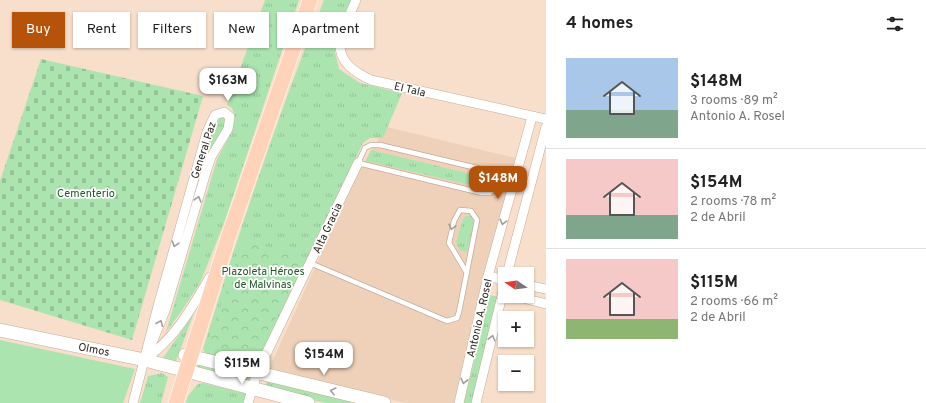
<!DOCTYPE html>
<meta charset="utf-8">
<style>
body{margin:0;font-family:Overpass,sans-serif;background:#f6f6f6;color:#222;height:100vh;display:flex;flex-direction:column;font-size:15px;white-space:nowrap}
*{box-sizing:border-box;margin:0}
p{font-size:13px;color:#767676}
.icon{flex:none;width:22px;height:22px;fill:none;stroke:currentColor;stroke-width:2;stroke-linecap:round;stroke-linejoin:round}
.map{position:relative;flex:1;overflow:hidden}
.panel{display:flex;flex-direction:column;background:#fff;width:380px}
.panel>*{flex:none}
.hud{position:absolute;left:12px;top:12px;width:380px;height:36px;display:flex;gap:8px}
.needle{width:26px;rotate:283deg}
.fabs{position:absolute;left:498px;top:267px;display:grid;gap:8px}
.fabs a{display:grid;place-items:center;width:36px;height:36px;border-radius:0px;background:#fff;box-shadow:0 1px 3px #0004;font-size:20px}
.price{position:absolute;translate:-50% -34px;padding:0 9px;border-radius:8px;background:#fff;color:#222;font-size:13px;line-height:26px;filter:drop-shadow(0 1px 2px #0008)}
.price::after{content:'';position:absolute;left:50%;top:24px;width:12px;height:9px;margin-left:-6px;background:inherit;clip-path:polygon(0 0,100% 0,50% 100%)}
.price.selected{background:#b45309;color:#fff}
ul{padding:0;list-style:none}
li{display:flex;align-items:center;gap:12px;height:100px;padding:0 20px}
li+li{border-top:1px solid #e0e0e0}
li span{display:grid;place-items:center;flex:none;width:112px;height:80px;border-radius:0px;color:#555}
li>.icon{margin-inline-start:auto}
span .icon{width:48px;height:48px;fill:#fffc;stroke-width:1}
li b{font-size:17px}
h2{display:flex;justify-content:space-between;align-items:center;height:48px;padding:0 20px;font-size:17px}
.pill{padding:0 14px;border-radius:0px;background:#fff;box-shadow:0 1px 3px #0004;font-size:14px;line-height:36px}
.pill.selected{background:#b45309;color:#fff}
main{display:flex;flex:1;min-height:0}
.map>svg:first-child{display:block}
.built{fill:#efd1b9}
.grass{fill:url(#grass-tufts)}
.cemetery{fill:url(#cemetery-stones)}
.park{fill:url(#park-crowns)}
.pitch{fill:#abe4af}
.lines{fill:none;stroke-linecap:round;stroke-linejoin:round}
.lane-casing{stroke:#c3ac99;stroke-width:6}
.street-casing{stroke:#c3ac99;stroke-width:10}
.secondary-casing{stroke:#c3ac99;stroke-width:14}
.primary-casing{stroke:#fff;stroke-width:16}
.lane{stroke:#fff;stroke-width:4.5}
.street{stroke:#fff;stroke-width:9}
.secondary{stroke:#fff;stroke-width:13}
.primary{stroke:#fed3b9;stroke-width:15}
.oneway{stroke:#a19d9a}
.labels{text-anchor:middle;stroke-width:3.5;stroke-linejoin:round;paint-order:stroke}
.street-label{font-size:11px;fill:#2e251e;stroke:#fff}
.park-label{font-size:11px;fill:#215729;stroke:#fff}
</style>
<main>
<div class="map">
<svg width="546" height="403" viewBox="0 0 546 403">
<defs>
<pattern id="grass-tufts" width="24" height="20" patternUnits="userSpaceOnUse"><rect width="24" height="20" fill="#abe4af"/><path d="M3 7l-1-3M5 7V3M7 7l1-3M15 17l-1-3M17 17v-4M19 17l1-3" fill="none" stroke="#93c396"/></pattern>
<pattern id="cemetery-stones" width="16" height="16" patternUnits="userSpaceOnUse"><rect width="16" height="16" fill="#abe4af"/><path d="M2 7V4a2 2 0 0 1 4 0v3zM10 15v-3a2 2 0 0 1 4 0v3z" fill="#93c396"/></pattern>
<pattern id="park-crowns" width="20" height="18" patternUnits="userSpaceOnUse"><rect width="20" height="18" fill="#abe4af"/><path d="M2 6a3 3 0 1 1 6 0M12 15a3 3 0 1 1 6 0" fill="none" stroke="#93c396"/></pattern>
</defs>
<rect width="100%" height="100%" fill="#f7dfcb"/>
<polygon class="built" points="387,127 515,158 455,403 406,403 268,371 359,171 371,150"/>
<g class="grass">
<polygon points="265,0 299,0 223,226 200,283 181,312 166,332 217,159 232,132 235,117 232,108 227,105"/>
<path d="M324 0H352L336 41 335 52 339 69 360 83 402 93 383 138H370L363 143 256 365 252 367 206 355 203 349C239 231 278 115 324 0Z"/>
<polygon points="219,116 223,117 227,121 173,273 170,272 212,127"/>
<polygon points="371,150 491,179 488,189 366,161"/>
<polygon points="466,216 471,216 474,222 467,252 460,250 456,242 463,219"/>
<polygon points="490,295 497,297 472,403 464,403"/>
<polygon points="194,313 176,361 163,358"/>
<polygon points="199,362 250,377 248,384 197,370"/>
<polygon points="162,373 168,377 161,403 140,403 148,376"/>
<polygon points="267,381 351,400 351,403 326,403 265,389"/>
<polygon points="203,383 247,394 244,403 186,403 188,396 198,384"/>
</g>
<polygon class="cemetery" points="41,59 203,96 132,340 0,300 0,181"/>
<polygon class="park" points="244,240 304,260 256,359 207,344"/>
<polygon class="pitch" points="0,340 135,369 123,403 0,403"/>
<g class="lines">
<g class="lane-casing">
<g id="lane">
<path d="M371 145H380L481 169C490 173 497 177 495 188L490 193H482L358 163 365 148Z"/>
<polyline points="310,263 447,321 457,318 459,312 477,220 471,211 460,210 454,221 449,243 467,273"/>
</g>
</g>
<g class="street-casing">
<g id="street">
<path d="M356 0C340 38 325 59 371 80L546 119"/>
<polyline points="507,274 546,127"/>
<polyline points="488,276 505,280"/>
<polyline points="527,285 546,289"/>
<polyline points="515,296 546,304"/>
<path d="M146 359C177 335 190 311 210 277"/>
<polyline points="133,403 158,306 207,132 215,115 224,112 230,117 228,129 211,157 206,172 166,308 145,360"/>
<polyline points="248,403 257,373 358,163"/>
<polyline points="459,403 488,276 532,117"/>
<polyline points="476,403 505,283"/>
</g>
</g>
<g class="secondary-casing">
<g id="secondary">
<polyline points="0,330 145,360 308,403"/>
<polyline points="185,355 384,403"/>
</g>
</g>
<g class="primary-casing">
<polyline id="primary" points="176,403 229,235 310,0"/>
</g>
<use href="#lane" class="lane"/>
<use href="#street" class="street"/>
<use href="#secondary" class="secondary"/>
<use href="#primary" class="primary"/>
</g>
<defs><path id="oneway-chevron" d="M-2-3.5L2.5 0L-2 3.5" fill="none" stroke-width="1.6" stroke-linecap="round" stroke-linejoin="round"/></defs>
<g class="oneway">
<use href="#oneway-chevron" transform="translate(198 199) rotate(-74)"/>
<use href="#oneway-chevron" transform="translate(503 222) rotate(105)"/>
<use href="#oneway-chevron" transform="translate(452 227) rotate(104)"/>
<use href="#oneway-chevron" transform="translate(175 244) rotate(106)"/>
<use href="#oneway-chevron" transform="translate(160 323) rotate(-68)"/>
<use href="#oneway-chevron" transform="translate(492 338) rotate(-76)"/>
<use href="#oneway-chevron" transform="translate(464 381) rotate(103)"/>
<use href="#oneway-chevron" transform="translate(333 391) rotate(-166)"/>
</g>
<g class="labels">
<g class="street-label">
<text transform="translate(410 89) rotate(13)" y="4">El Tala</text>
<text transform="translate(203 150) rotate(-72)" y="4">General Paz</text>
<text transform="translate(327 228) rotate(-65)" y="4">Alta Gracia</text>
<text transform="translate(479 318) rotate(-77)" y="4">Antonio A. Rosel</text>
<text transform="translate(94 349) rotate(11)" y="4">Olmos</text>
</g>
<g class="park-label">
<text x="86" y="197">Cementerio</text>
<text x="263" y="275">Plazoleta Héroes<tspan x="263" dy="13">de Malvinas</tspan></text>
</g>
</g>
</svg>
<div class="fabs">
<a><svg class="needle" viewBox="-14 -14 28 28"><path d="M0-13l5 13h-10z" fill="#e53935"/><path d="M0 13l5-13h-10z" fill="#767676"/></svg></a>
<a>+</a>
<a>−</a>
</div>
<b class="price" style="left:228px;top:102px">$163M</b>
<b class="price selected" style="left:498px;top:200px">$148M</b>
<b class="price" style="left:324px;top:376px">$154M</b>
<b class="price" style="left:242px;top:385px">$115M</b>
<div class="hud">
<a class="pill selected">Buy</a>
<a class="pill">Rent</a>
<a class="pill">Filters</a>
<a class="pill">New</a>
<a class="pill">Apartment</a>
</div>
</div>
<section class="panel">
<h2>4 homes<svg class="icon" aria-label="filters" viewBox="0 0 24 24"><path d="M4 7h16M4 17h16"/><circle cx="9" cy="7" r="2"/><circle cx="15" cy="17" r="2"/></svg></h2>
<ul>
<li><span style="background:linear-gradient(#a9c7e8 65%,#7fa58c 0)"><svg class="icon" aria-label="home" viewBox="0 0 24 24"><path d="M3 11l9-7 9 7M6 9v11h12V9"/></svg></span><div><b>$148M</b><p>3 rooms · 89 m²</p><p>Antonio A. Rosel</p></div></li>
<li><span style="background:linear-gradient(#f6c9c9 70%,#7fa58c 0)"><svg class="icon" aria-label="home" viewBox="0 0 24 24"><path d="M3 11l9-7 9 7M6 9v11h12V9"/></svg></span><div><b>$154M</b><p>2 rooms · 78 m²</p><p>2 de Abril</p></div></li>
<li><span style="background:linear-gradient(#f6c9c9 75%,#8fb573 0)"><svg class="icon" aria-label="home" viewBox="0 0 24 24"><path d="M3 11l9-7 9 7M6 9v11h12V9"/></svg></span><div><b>$115M</b><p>2 rooms · 66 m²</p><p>2 de Abril</p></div></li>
</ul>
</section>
</main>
